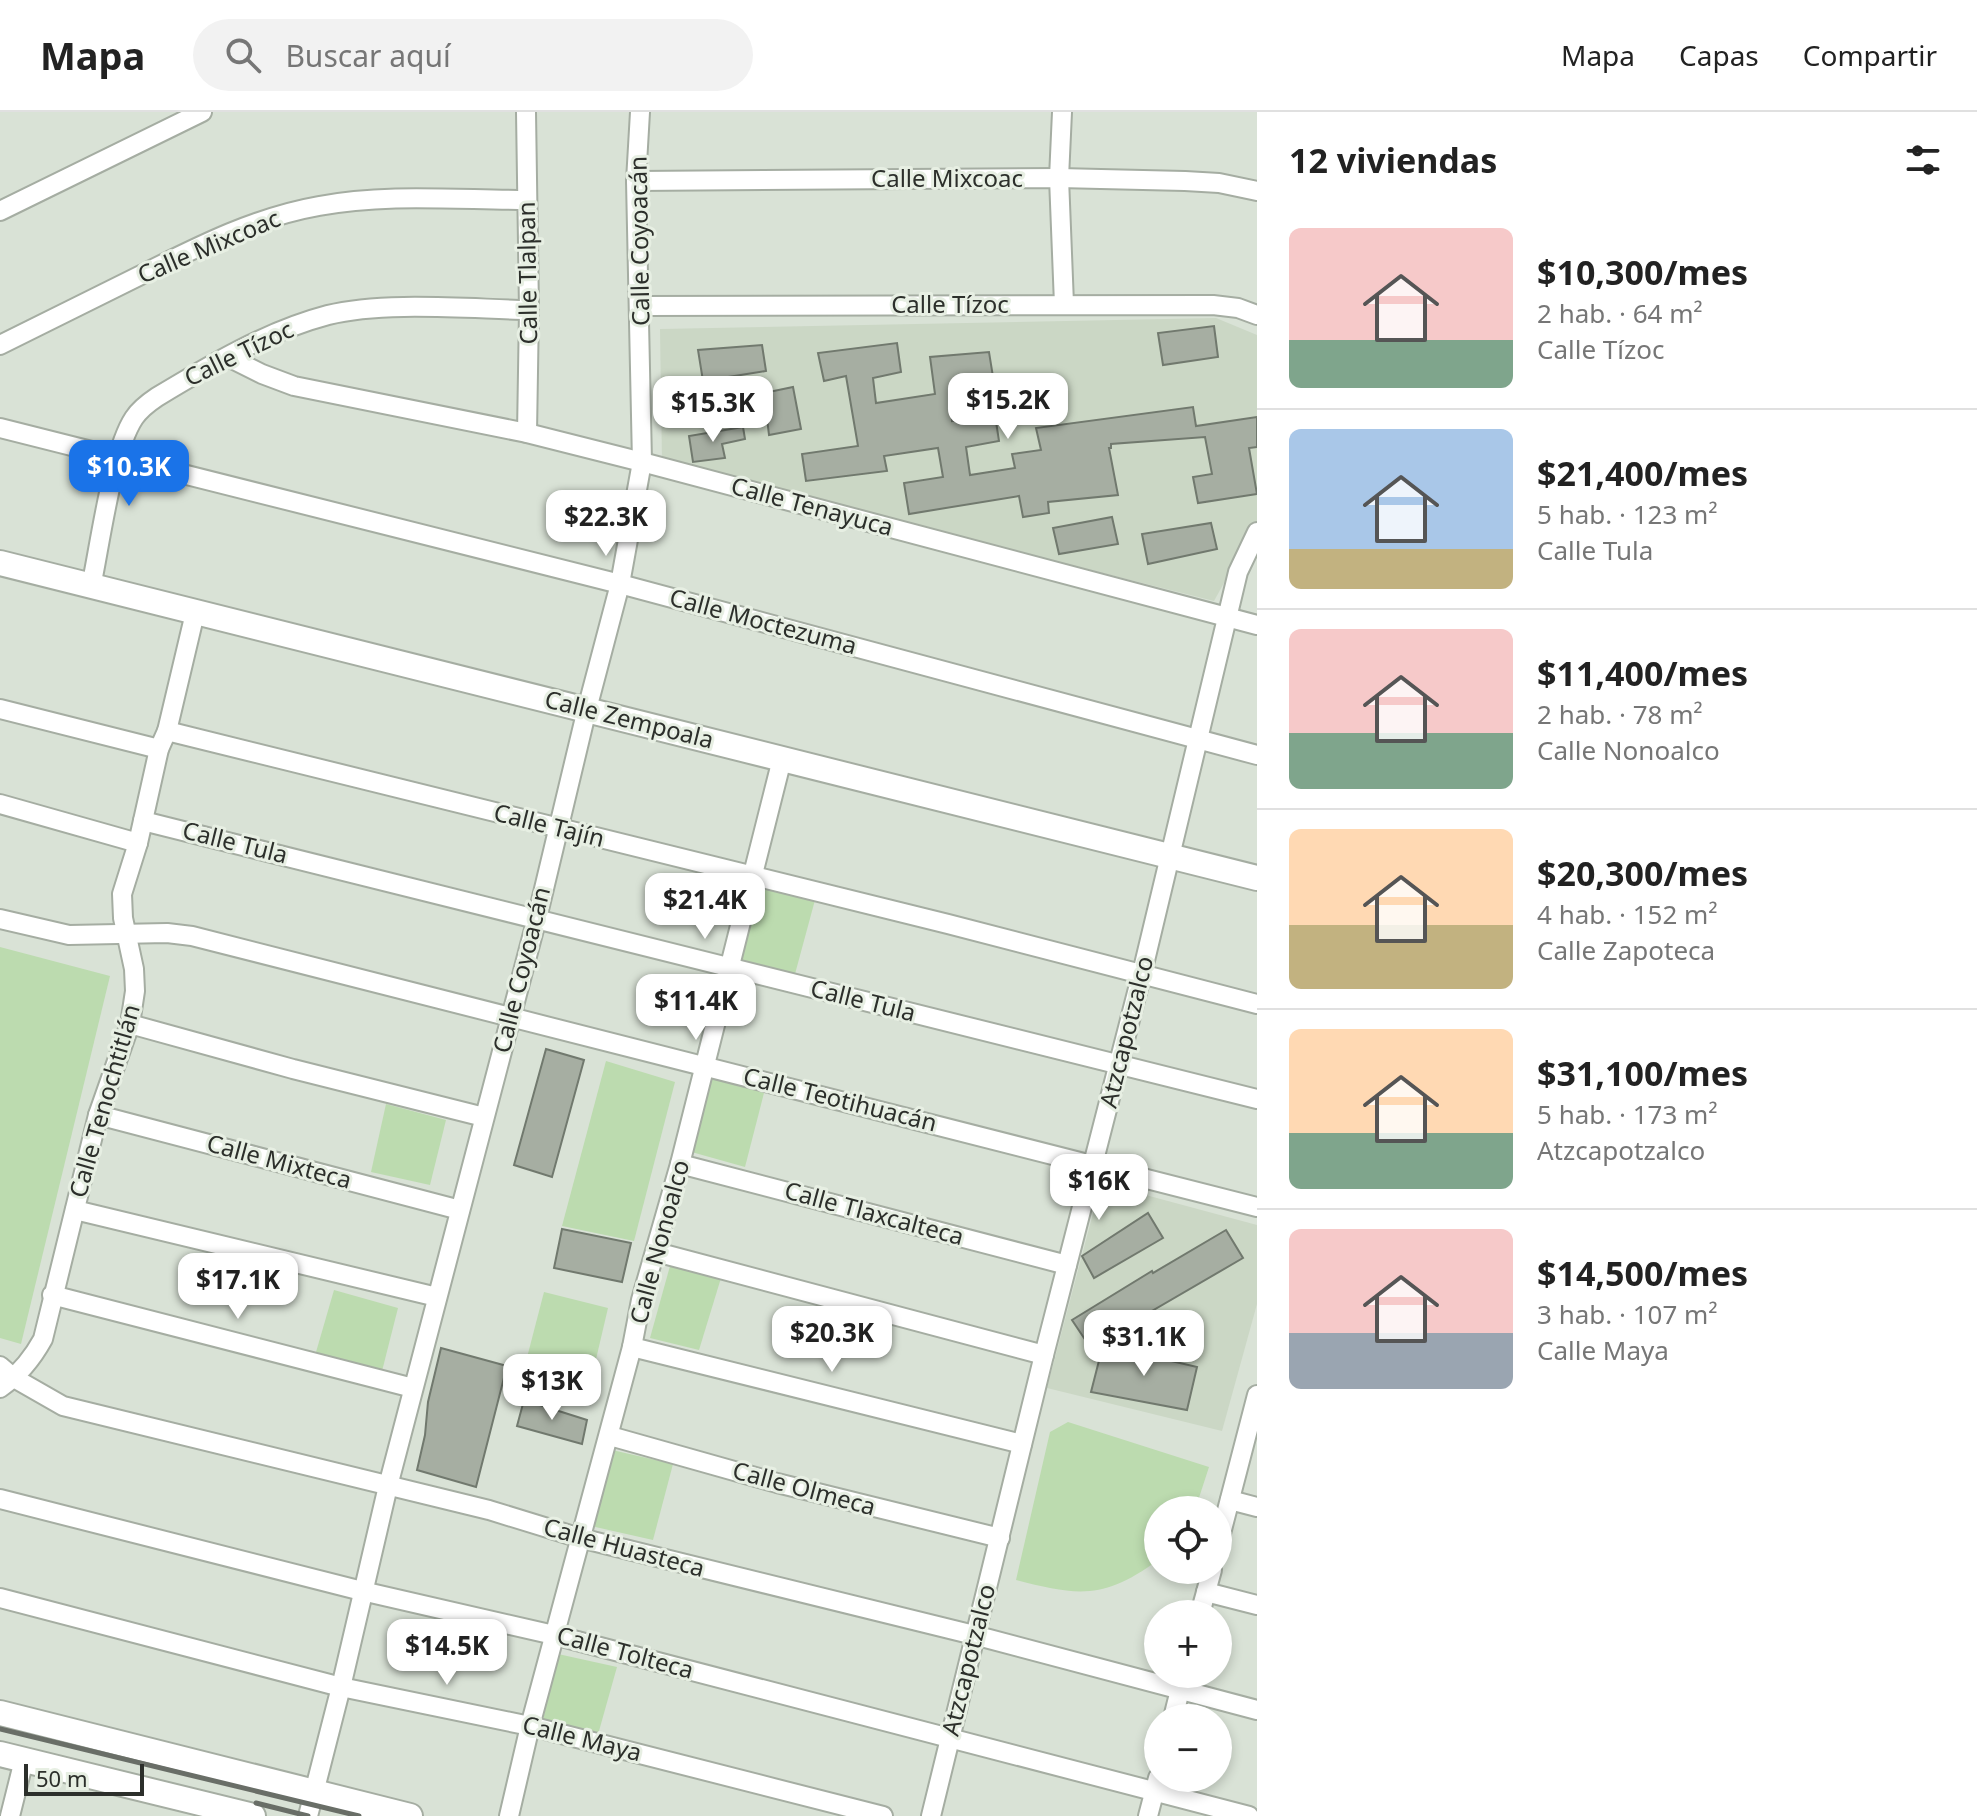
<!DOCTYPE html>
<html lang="es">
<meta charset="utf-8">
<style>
body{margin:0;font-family:"Noto Sans",sans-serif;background:#f2f2f2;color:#222;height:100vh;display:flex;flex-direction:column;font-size:30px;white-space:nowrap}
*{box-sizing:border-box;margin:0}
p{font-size:26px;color:#767676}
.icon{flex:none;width:44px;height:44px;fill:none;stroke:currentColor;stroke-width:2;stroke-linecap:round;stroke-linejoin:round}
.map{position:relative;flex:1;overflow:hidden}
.sheet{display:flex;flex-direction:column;background:#fff;width:720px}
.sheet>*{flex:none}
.buttons{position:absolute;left:1144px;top:1384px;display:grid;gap:16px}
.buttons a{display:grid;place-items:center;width:88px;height:88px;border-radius:50%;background:#fff;box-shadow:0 4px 12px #0003;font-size:40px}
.scale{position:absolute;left:24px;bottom:20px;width:120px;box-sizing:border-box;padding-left:8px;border:4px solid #2c2f2b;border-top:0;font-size:22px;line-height:28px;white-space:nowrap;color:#2c2f2b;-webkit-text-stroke:6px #e7efe3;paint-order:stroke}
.price{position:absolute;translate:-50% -68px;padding:0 18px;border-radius:16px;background:#fff;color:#222;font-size:26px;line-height:52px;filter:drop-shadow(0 2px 4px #0008)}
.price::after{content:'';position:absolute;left:50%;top:48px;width:24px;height:18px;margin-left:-12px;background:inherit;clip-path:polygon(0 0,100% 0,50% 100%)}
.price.selected{background:#1a73e8;color:#fff}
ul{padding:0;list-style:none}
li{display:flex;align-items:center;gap:24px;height:200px;padding:0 32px}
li+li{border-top:2px solid #e0e0e0}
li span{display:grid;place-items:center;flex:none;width:224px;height:160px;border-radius:12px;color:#555}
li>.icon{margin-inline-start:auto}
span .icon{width:96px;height:96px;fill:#fffc;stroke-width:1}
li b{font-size:34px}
h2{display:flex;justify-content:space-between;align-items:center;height:96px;padding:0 32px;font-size:34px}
header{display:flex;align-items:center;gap:48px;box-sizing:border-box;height:112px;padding:0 40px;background:#fff;border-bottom:2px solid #e0e0e0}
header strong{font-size:38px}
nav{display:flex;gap:44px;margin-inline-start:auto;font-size:28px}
.search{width:560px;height:72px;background:#f2f2f2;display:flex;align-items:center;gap:20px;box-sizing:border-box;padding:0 28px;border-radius:44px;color:#767676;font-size:30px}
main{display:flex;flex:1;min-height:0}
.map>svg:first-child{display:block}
.built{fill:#cbd7c5}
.green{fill:#bcdbaf}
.building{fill:#a6aea2;stroke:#71796e;stroke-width:2}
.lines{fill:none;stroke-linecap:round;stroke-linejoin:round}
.street-casing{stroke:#a5ada2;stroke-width:22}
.secondary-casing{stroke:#a5ada2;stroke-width:28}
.street{stroke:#fff;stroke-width:18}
.secondary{stroke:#fff;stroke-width:24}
.rail{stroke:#696e67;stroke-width:5}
.labels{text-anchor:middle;stroke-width:6;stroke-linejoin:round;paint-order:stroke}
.street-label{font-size:24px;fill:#2c2f2b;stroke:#e7efe3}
</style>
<header>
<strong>Mapa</strong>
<div class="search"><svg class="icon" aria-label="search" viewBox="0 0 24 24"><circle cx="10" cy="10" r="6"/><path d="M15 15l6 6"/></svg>Buscar aquí</div>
<nav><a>Mapa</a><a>Capas</a><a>Compartir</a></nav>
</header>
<main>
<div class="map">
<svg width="1257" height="1704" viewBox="0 0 1257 1704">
<rect width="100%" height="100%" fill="#d9e2d6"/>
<g class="built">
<polygon points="1216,206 1257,223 1257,411 1214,489 662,350 660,217"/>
<polygon points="1101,1071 1257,1113 1257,1192 1222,1319 1047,1276"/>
</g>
<g class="green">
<polygon points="754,773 815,788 795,862 733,848"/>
<polygon points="0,835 110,864 21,1232 0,1226"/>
<polygon points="606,949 675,970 634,1129 562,1114"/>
<polygon points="707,964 765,977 745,1055 688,1039"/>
<polygon points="386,992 446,1008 430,1073 371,1060"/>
<polygon points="670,1154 721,1166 699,1238 650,1226"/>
<polygon points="334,1178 398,1196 381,1263 314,1247"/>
<polygon points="544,1180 608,1196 589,1277 524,1257"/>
<path d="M1068 1310 1209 1355 1195 1398H1158V1448C1104 1488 1078 1484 1016 1468L1050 1320Z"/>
<polygon points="612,1338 673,1352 653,1428 591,1414"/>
<polygon points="558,1542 617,1555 597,1626 542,1612"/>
</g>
<g class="building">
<polygon points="1214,214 1218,245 1163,253 1158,221"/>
<polygon points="897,231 901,260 873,266 876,291 935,282 930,245 989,240 994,271 950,278 952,309 995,303 999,329 966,335 970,363 1015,356 1012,342 1041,338 1036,316 1193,295 1196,314 1257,305 1257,335 1249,336 1257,382 1198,391 1193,365 1212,362 1205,325 1111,332 1111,336 1109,336 1118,383 1048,390 1049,401 1023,405 1019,384 909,402 904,371 943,365 938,336 884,344 887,359 806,369 802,342 858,334 846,264 824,269 818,241"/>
<polygon points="762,233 766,259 703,269 698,238"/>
<polygon points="793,275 801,317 769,323 764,281"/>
<polygon points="743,315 745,327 722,332 725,346 693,350 689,324"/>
<polygon points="1112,405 1118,432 1059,442 1053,416"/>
<polygon points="1211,411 1217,437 1148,452 1142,422"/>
<polygon points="546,937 584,948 552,1065 514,1053"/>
<polygon points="1148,1101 1163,1126 1094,1166 1082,1144"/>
<polygon points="562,1117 631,1131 622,1170 554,1156"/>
<polygon points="1226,1118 1243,1146 1090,1235 1072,1208 1152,1159 1153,1161"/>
<polygon points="1103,1233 1197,1255 1187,1298 1091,1280"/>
<polygon points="441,1236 507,1254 476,1375 417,1358 425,1323 428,1290"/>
<polygon points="524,1288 587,1308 582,1332 517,1314"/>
</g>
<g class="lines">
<g class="street-casing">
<g id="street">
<polyline points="526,0 529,198 527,321"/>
<polyline points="1062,0 1059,66 1064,192"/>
<polyline points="636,69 1059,66 1185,69 1219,71 1257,79"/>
<polyline points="0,99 202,0"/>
<polyline points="641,194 1213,193 1238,196 1257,203"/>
<path d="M0 233C48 209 95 186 143 162 199 134 256 105 319 94 386 81 459 88 527 88"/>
<polyline points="228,245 262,262 294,274 527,321 642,350 1257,513"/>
<polyline points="0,316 620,472 1257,643"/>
<path d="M91 475C100 433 112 339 134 306 140 297 148 291 157 285 210 253 267 219 328 203 384 189 470 197 529 198"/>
<polyline points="0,597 159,637"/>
<polyline points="167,619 948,812 1257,892"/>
<polyline points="0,692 138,731"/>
<polyline points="143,709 1257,987"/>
<path d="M0 807 69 823 167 821 192 824C546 917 902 1003 1257 1095"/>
<polyline points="130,912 293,957 484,1005"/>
<polyline points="98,1003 460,1098"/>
<polyline points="680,1052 1067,1153"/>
<polyline points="75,1098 437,1185"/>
<polyline points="656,1140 1044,1243"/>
<polyline points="52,1183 413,1276"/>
<polyline points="632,1235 1022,1332"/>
<polyline points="0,1254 14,1266 63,1294 489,1398 580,1426 974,1523 1257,1598"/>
<path d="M0 1276C19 1263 32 1247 43 1227L98 1003 130 912 135 879 134 857 123 806 122 782 138 731 159 637 167 619 195 501"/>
<polyline points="610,1324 777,1371 1000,1426"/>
<polyline points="0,1387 362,1479 554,1523 1249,1704"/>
<polyline points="1230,1388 1257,1395"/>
<polyline points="1218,1433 1257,1283"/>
<polyline points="1206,1480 1257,1493"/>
<polyline points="0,1486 341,1575 530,1614 883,1704"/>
<polyline points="1200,1502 1212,1458"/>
<polyline points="1173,1606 1184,1562"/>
<polyline points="10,1704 24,1648"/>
<polyline points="308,1704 341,1575 388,1374 537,806 587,597 620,472 642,350 636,69 640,0"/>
<polyline points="509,1704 530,1614 632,1235 641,1188 680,1052 782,647"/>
<polyline points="931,1704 1044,1243 1142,861 1238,460 1257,420"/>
<polyline points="1148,1704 1158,1666"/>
</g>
</g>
<g class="secondary-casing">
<g id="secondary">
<polyline points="0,451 1257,766"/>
<polyline points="0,1601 410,1704"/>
<polyline points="0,1642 253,1704"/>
</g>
</g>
<use href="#street" class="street"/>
<use href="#secondary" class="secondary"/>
<g class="rail">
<polyline points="0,1617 359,1704"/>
<polyline points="256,1691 308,1704"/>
</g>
</g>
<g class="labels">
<g class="street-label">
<text x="947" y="75">Calle Mixcoac</text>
<text transform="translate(640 129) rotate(-91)" y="8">Calle Coyoacán</text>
<text transform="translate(209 135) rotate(-23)" y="8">Calle Mixcoac</text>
<text transform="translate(528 161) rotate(-91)" y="8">Calle Tlalpan</text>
<text x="950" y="201">Calle Tízoc</text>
<text transform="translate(239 242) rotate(-26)" y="8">Calle Tízoc</text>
<text transform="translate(812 395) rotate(15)" y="8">Calle Tenayuca</text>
<text transform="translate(763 510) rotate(15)" y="8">Calle Moctezuma</text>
<text transform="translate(629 608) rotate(14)" y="8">Calle Zempoala</text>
<text transform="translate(549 714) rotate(14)" y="8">Calle Tajín</text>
<text transform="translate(235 731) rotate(14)" y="8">Calle Tula</text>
<text transform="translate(522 858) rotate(-76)" y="8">Calle Coyoacán</text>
<text transform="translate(863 889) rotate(14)" y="8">Calle Tula</text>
<text transform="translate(1127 920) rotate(-76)" y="8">Atzcapotzalco</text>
<text transform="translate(840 988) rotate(14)" y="8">Calle Teotihuacán</text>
<text transform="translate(105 989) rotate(-74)" y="8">Calle Tenochtitlán</text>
<text transform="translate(279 1050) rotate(15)" y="8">Calle Mixteca</text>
<text transform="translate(874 1102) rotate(15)" y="8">Calle Tlaxcalteca</text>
<text transform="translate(660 1130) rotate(-75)" y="8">Calle Nonoalco</text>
<text transform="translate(804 1377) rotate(15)" y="8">Calle Olmeca</text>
<text transform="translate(624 1436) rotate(15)" y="8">Calle Huasteca</text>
<text transform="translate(625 1541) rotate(15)" y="8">Calle Tolteca</text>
<text transform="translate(969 1548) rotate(-76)" y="8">Atzcapotzalco</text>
<text transform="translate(582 1627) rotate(14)" y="8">Calle Maya</text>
</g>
</g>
</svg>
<div class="buttons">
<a><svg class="icon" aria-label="locate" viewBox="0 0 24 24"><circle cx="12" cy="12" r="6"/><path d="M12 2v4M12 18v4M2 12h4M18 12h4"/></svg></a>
<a>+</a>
<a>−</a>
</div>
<div class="scale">50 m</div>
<b class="price" style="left:1008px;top:329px">$15.2K</b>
<b class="price" style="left:713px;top:332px">$15.3K</b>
<b class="price selected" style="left:129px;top:396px">$10.3K</b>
<b class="price" style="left:606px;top:446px">$22.3K</b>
<b class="price" style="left:705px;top:829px">$21.4K</b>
<b class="price" style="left:696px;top:930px">$11.4K</b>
<b class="price" style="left:1099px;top:1110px">$16K</b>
<b class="price" style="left:238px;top:1209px">$17.1K</b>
<b class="price" style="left:832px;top:1262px">$20.3K</b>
<b class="price" style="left:1144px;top:1266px">$31.1K</b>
<b class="price" style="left:552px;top:1310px">$13K</b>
<b class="price" style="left:447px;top:1575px">$14.5K</b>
</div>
<section class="sheet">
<h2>12 viviendas<svg class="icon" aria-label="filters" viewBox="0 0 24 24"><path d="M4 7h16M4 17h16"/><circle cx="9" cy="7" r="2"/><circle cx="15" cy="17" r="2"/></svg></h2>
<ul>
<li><span style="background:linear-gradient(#f6c9c9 70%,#7fa58c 0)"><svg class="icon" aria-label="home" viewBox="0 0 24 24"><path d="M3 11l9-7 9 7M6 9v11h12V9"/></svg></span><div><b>$10,300/mes</b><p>2 hab. · 64 m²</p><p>Calle Tízoc</p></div></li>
<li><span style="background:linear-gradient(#a9c7e8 75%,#c2b280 0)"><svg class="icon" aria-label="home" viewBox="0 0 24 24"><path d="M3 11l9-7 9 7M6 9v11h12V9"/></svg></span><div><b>$21,400/mes</b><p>5 hab. · 123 m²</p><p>Calle Tula</p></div></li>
<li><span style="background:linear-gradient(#f6c9c9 65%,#7fa58c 0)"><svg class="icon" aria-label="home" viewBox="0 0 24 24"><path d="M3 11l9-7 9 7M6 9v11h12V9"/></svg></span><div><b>$11,400/mes</b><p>2 hab. · 78 m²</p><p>Calle Nonoalco</p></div></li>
<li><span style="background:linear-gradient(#ffd9b3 60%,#c2b280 0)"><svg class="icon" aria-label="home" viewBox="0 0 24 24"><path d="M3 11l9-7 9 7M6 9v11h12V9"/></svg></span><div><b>$20,300/mes</b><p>4 hab. · 152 m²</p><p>Calle Zapoteca</p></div></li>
<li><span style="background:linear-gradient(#ffd9b3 65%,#7fa58c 0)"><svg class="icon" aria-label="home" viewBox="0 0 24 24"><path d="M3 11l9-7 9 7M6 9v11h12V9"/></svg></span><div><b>$31,100/mes</b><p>5 hab. · 173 m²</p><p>Atzcapotzalco</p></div></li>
<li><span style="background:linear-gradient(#f6c9c9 65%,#9aa5b1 0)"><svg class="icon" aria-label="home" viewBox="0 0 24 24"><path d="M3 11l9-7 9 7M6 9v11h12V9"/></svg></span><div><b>$14,500/mes</b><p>3 hab. · 107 m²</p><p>Calle Maya</p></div></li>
</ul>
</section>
</main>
